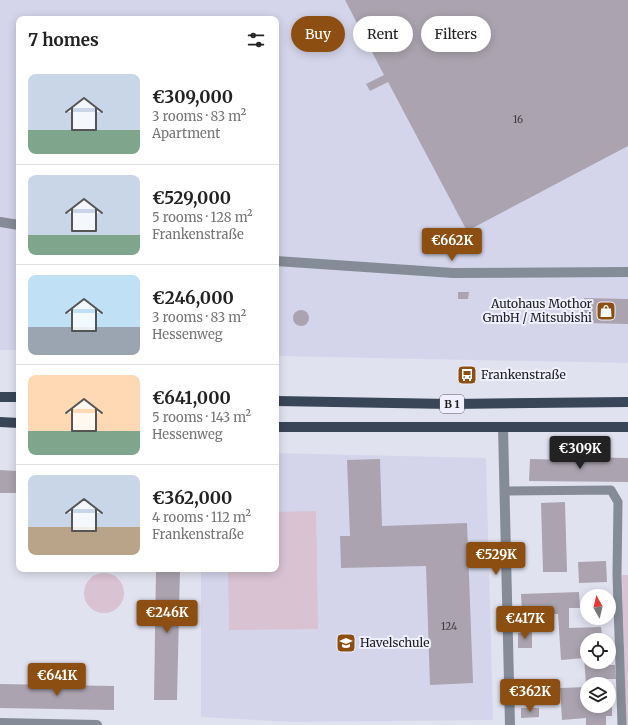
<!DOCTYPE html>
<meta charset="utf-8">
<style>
body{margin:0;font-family:Merriweather,serif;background:#f2f2f2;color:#222;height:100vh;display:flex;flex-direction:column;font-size:15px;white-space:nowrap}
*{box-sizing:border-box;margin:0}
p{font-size:13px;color:#767676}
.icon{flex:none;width:22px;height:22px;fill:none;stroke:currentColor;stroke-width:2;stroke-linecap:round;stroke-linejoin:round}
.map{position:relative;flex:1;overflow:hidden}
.side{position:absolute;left:16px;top:16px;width:263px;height:556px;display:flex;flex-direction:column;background:#fff;border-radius:8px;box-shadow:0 2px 10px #0003}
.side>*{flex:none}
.banner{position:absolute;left:291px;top:16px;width:277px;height:36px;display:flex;gap:8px}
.needle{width:26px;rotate:352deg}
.buttons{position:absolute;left:580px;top:589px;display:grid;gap:8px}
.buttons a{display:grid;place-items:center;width:36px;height:36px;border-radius:50%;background:#fff;box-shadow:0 2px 10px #0003;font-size:20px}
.price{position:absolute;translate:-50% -34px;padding:0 9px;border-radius:4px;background:#8c4f11;color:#fff;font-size:13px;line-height:26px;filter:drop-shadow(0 1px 2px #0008)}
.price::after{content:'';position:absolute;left:50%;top:24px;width:12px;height:9px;margin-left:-6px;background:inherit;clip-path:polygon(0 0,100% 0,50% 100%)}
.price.current{background:#222;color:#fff}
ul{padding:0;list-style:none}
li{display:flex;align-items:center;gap:12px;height:100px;padding:0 12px}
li+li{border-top:1px solid #e0e0e0}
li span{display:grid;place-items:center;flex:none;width:112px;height:80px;border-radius:8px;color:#555}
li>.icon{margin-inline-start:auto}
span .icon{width:48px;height:48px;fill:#fffc;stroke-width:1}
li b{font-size:17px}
h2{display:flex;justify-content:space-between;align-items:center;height:48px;padding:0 12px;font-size:17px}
.tag{padding:0 14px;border-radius:18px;background:#fff;box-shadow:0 2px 10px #0003;font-size:14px;line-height:36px}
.tag.current{background:#8c4f11;color:#fff}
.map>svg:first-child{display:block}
.built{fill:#d4d5ea}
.green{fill:#d9c2d2}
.building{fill:#aba4b0}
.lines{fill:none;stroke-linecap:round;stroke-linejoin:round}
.service{stroke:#858c97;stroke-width:9}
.minor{stroke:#858c97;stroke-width:10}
.primary{stroke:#394658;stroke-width:10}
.labels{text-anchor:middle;stroke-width:4;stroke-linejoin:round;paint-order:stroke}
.number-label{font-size:10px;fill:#3f3e44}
.shield{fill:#efeffd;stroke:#5b5b62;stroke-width:1}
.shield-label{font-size:11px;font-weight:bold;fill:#1b1c20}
.poi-label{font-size:12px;fill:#1b1c20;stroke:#efeffd;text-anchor:start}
</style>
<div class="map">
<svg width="628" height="725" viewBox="0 0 628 725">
<rect width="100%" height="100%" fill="#e1e2f0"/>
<g class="built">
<polygon points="0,0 628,0 628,363 276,356 276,19 19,19 19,350 0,350"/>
<polygon points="276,453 486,458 493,720 293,722 201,717 201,569 276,569"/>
</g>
<g class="green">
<polygon points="316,511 318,629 229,630 228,569 276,569 276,512"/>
<circle cx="104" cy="593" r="20"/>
<polygon points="622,575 628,575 628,725 626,725"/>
</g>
<g class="building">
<polygon points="345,0 628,0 628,146 467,231 388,82 370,91 366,84 384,75"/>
<polygon points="458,292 469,292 468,299 458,299"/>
<polygon points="584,298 628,299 628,324 584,323"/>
<circle cx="301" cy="318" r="8"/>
<polygon points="572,457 628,458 628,482 529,481 530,459 572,460"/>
<polygon points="380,459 382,526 467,523 473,683 430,685 426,566 341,568 340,536 350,536 347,460"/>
<polygon points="0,470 19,471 19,493 0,493"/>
<polygon points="565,502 567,572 543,572 541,503"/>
<polygon points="606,561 607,582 579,583 578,562"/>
<polygon points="156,569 180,569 177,700 154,700"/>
<polygon points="579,592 580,608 569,608 569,628 601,627 602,635 596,635 596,640 587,640 587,662 604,662 605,665 615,665 616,679 605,679 605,684 586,684 584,658 561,660 558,614 522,615 521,594"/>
<polygon points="532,632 532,648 518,648 518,633"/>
<rect x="609" y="650" width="4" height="7"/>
<polygon points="531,679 548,680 547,688 531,687"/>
<polygon points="0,684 114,686 114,710 0,708"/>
<polygon points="587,687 587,706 598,706 598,708 612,707 612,716 606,716 606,725 586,725 586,718 562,720 560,688"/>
<polygon points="615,687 616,694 609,694 609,688"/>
<polygon points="521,708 539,708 539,717 521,718"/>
</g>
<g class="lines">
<polyline class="service" points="505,491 611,490 618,502 617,575 622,725"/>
<g class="minor">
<polyline points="0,222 19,225"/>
<polyline points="276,261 453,273 628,272"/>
<polyline points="503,427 510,725"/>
<polyline points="0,723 97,725"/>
</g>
<g class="primary">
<polyline points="0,397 19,397"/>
<polyline points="276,401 451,404 628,402"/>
<polyline points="0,422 19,423"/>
<polyline points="276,427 628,427"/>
</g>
</g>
<defs>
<g id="shop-square" transform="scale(1)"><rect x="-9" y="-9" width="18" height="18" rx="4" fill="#8c4f11" stroke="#efeffd"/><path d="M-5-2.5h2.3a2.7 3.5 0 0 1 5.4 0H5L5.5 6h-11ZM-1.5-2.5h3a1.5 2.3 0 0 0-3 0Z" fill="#fff"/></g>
<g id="bus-square" transform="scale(1)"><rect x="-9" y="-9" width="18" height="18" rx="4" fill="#8c4f11" stroke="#efeffd"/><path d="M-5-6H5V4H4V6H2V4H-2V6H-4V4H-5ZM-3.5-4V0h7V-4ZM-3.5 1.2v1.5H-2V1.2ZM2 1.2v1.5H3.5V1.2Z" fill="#fff"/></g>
<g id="school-square" transform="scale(1)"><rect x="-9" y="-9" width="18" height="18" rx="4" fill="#8c4f11" stroke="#efeffd"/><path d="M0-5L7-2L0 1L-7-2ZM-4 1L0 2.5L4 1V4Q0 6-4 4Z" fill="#fff"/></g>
</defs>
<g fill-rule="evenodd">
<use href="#shop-square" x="606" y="311"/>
<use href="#bus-square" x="467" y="375"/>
<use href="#school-square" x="346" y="643"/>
</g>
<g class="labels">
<g class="number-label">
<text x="518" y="123">16</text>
<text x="449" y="630">124</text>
</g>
<rect class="shield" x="440" y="395" width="24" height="18" rx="3"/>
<g class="shield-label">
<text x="452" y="408">B 1</text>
</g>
<g class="poi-label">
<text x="592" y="308" text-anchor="end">Autohaus Mothor<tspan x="592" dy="14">GmbH / Mitsubishi</tspan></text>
<text x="481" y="379">Frankenstraße</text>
<text x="360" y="647">Havelschule</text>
</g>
</g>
</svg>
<div class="buttons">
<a><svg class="needle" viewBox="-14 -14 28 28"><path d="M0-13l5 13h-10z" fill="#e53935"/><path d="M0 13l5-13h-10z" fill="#767676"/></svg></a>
<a><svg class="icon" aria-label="locate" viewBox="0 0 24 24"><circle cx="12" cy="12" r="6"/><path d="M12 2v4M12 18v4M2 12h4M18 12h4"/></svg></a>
<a><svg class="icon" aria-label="layers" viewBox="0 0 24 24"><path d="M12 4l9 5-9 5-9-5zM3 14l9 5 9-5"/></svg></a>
</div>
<b class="price" style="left:452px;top:262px">€662K</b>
<b class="price current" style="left:580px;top:470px">€309K</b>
<b class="price" style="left:496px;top:576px">€529K</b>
<b class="price" style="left:167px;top:634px">€246K</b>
<b class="price" style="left:525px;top:640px">€417K</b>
<b class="price" style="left:57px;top:697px">€641K</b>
<b class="price" style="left:530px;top:713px">€362K</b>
<div class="banner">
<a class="tag current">Buy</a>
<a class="tag">Rent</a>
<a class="tag">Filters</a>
</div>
<section class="side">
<h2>7 homes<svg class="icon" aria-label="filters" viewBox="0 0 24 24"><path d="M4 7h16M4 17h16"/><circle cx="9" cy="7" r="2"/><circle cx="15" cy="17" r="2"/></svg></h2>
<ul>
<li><span style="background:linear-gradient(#c9d6e8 70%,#7fa58c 0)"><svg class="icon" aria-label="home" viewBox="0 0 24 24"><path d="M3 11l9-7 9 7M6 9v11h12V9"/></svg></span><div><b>€309,000</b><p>3 rooms · 83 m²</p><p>Apartment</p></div></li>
<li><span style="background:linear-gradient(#c9d6e8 75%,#7fa58c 0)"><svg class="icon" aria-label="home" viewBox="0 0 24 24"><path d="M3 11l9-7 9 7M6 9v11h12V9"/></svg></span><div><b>€529,000</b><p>5 rooms · 128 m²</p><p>Frankenstraße</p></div></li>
<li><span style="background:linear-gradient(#bfe0f5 65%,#9aa5b1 0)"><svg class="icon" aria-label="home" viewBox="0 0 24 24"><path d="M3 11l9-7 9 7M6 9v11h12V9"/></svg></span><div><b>€246,000</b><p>3 rooms · 83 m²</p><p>Hessenweg</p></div></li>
<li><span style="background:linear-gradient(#ffd9b3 70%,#7fa58c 0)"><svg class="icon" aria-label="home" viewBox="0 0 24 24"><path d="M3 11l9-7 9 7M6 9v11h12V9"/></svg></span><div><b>€641,000</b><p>5 rooms · 143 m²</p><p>Hessenweg</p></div></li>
<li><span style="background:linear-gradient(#c9d6e8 65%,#b9a48a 0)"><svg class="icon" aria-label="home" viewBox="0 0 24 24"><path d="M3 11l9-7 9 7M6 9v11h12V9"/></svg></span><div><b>€362,000</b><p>4 rooms · 112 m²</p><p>Frankenstraße</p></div></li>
</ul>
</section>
</div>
